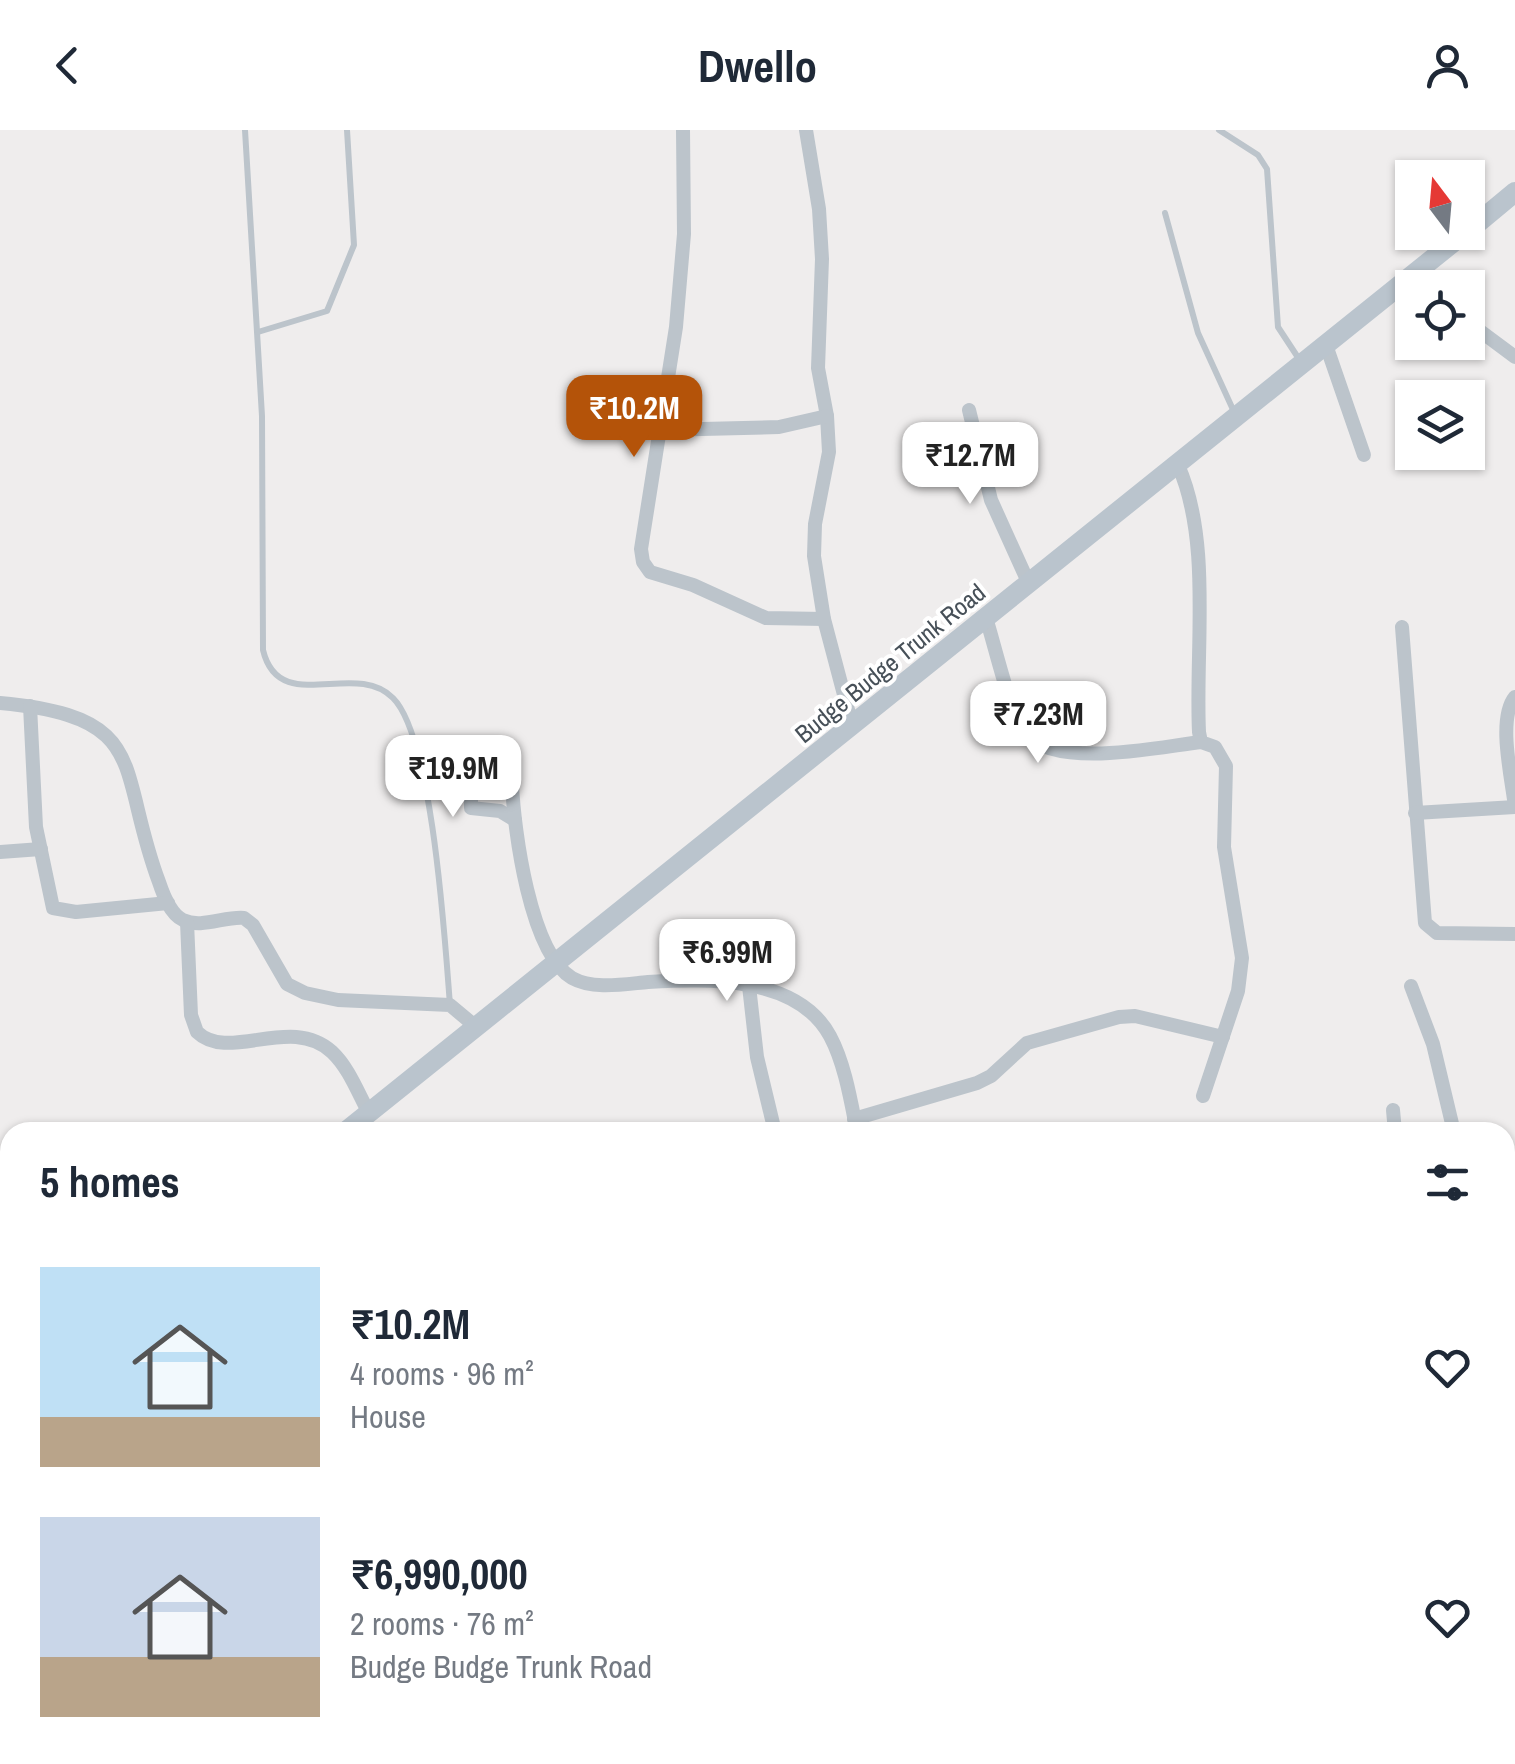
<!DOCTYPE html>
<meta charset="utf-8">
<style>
body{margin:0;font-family:"Archivo Narrow",sans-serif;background:#f2f2f3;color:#1f2937;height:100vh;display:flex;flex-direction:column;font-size:38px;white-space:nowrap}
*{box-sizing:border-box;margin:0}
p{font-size:32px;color:#747a83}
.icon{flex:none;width:55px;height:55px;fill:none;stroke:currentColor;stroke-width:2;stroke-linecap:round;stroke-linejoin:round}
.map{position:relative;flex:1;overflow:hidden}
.panel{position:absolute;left:0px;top:992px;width:1515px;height:642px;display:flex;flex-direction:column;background:#fff;border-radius:30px 30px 0 0;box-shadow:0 2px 8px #0004}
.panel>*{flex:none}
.needle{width:65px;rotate:344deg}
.buttons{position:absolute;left:1395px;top:30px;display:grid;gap:20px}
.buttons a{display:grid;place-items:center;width:90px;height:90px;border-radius:0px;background:#fff;box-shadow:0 2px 8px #0004;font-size:50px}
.price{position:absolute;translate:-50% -85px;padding:0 22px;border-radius:20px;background:#fff;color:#222;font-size:32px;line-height:65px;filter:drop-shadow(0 2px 5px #0008)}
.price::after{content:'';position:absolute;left:50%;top:60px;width:30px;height:22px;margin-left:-15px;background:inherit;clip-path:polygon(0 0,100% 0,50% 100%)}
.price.selected{background:#b45309;color:#fff}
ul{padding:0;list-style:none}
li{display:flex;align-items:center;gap:30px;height:250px;padding:0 40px}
li span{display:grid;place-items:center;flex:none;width:280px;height:200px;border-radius:0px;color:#555}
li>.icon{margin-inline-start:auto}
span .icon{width:120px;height:120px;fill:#fffc;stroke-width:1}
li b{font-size:42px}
h2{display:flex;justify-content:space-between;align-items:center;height:120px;padding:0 40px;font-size:42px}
header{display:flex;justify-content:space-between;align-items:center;height:130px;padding:0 40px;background:#fff;font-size:45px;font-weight:800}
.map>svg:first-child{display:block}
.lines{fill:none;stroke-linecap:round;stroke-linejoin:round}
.service{stroke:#bcc4cb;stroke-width:6}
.minor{stroke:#bcc4cb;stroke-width:14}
.secondary{stroke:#bac4cd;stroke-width:20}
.labels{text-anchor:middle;stroke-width:8;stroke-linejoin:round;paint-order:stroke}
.street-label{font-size:25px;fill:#475058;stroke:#fff}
</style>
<header><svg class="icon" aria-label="back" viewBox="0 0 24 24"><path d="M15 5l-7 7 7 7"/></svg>Dwello<svg class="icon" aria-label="person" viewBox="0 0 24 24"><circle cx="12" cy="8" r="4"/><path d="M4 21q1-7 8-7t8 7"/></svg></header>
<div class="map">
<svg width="1515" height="1634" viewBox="0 0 1515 1634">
<rect width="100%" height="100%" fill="#efeded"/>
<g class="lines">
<g class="service">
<path d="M245 0 262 286 263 520C279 587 355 529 393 568 433 608 445 813 450 875"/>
<polyline points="1219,0 1258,25 1267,39 1278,197 1299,229"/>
<polyline points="1165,83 1198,203 1235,284"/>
<polyline points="258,202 327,181 354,115 347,0"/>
</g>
<g class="minor">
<polyline points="683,0 684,104 676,197 641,419 643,432 650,442 693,455 766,488 824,489"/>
<polyline points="806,0 819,79 822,129 818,238 827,286 829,322 815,394 814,426 824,489 852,595"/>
<polyline points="1468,192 1515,227"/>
<polyline points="1326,215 1364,325"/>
<polyline points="969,280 991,370 1029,454"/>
<polyline points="661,300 779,297 827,286"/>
<path d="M1178 335C1212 411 1195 519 1199 602L1201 612 1215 617 1226 636 1224 717 1242 828 1238 861 1203 966"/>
<path d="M986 488C994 512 1012 591 1026 605 1060 639 1158 617 1201 612"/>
<polyline points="1402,497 1425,793 1437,803 1515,804"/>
<path d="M0 573C152 587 116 637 159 752 163 764 170 784 183 790 201 799 225 786 244 788L253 795 287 854 305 863 338 870 450 875 475 896"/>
<polyline points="30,576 36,697 53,778 76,782 168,773"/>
<polyline points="421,641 471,642 471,678 500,681 515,690"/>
<path d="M512 654C514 700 530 823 572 848 593 860 625 854 648 852 707 849 797 845 830 906 845 934 851 972 857 1002"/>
<path d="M1515 677C1512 649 1497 589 1515 567"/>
<polyline points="1415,683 1515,677"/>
<polyline points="0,722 41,719"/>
<path d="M187 792 191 885 197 902C229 933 291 884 332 922 349 938 358 963 369 983"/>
<polyline points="749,856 757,927 775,1002"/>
<polyline points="1411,856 1433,914 1454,1002"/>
<polyline points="1393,980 1395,1002"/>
<polyline points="854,989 977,953 991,946 1027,913 1119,887 1135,886 1223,907"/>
<polyline points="0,1074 10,1071"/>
<polyline points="1505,1158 1515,1158"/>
<polyline points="1505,1609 1515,1615"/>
<polyline points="552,1625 553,1634"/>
<polyline points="756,1625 792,1634"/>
<polyline points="1119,1625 1157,1634"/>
<polyline points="383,1634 397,1625"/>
<polyline points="841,1634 842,1625"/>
<polyline points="1006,1634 1027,1625"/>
<polyline points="1159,1634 1197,1625"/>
</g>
<g class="secondary">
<polyline points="1468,101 1515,62"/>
<polyline points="345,1002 1466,102"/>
<polyline points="0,1281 10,1274"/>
</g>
</g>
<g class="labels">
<g class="street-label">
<text transform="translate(890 533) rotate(-39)" y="9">Budge Budge Trunk Road</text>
</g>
</g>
</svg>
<div class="buttons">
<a><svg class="needle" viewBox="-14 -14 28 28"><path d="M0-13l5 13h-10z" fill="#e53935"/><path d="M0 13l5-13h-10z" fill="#747a83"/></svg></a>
<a><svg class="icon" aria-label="locate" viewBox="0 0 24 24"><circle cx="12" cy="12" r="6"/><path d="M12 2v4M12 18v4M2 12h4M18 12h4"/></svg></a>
<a><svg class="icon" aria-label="layers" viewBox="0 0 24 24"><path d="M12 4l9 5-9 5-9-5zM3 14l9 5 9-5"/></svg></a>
</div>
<b class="price selected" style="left:634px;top:330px">₹10.2M</b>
<b class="price" style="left:970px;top:377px">₹12.7M</b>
<b class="price" style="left:1038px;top:636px">₹7.23M</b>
<b class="price" style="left:453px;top:690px">₹19.9M</b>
<b class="price" style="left:727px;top:874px">₹6.99M</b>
<section class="panel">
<h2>5 homes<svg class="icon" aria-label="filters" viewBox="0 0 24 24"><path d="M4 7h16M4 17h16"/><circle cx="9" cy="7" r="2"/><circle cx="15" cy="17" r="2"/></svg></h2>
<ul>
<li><span style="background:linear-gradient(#bfe0f5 75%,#b9a48a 0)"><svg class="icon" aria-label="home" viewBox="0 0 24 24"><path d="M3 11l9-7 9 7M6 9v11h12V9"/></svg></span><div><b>₹10.2M</b><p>4 rooms · 96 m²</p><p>House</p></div><svg class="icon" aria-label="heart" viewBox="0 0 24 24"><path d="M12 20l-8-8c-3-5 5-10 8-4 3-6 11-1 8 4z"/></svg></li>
<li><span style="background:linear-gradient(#c9d6e8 70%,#b9a48a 0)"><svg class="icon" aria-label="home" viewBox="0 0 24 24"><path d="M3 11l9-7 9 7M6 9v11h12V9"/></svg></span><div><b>₹6,990,000</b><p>2 rooms · 76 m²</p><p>Budge Budge Trunk Road</p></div><svg class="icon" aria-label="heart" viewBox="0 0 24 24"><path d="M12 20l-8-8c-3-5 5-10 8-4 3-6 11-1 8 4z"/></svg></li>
</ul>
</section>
</div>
